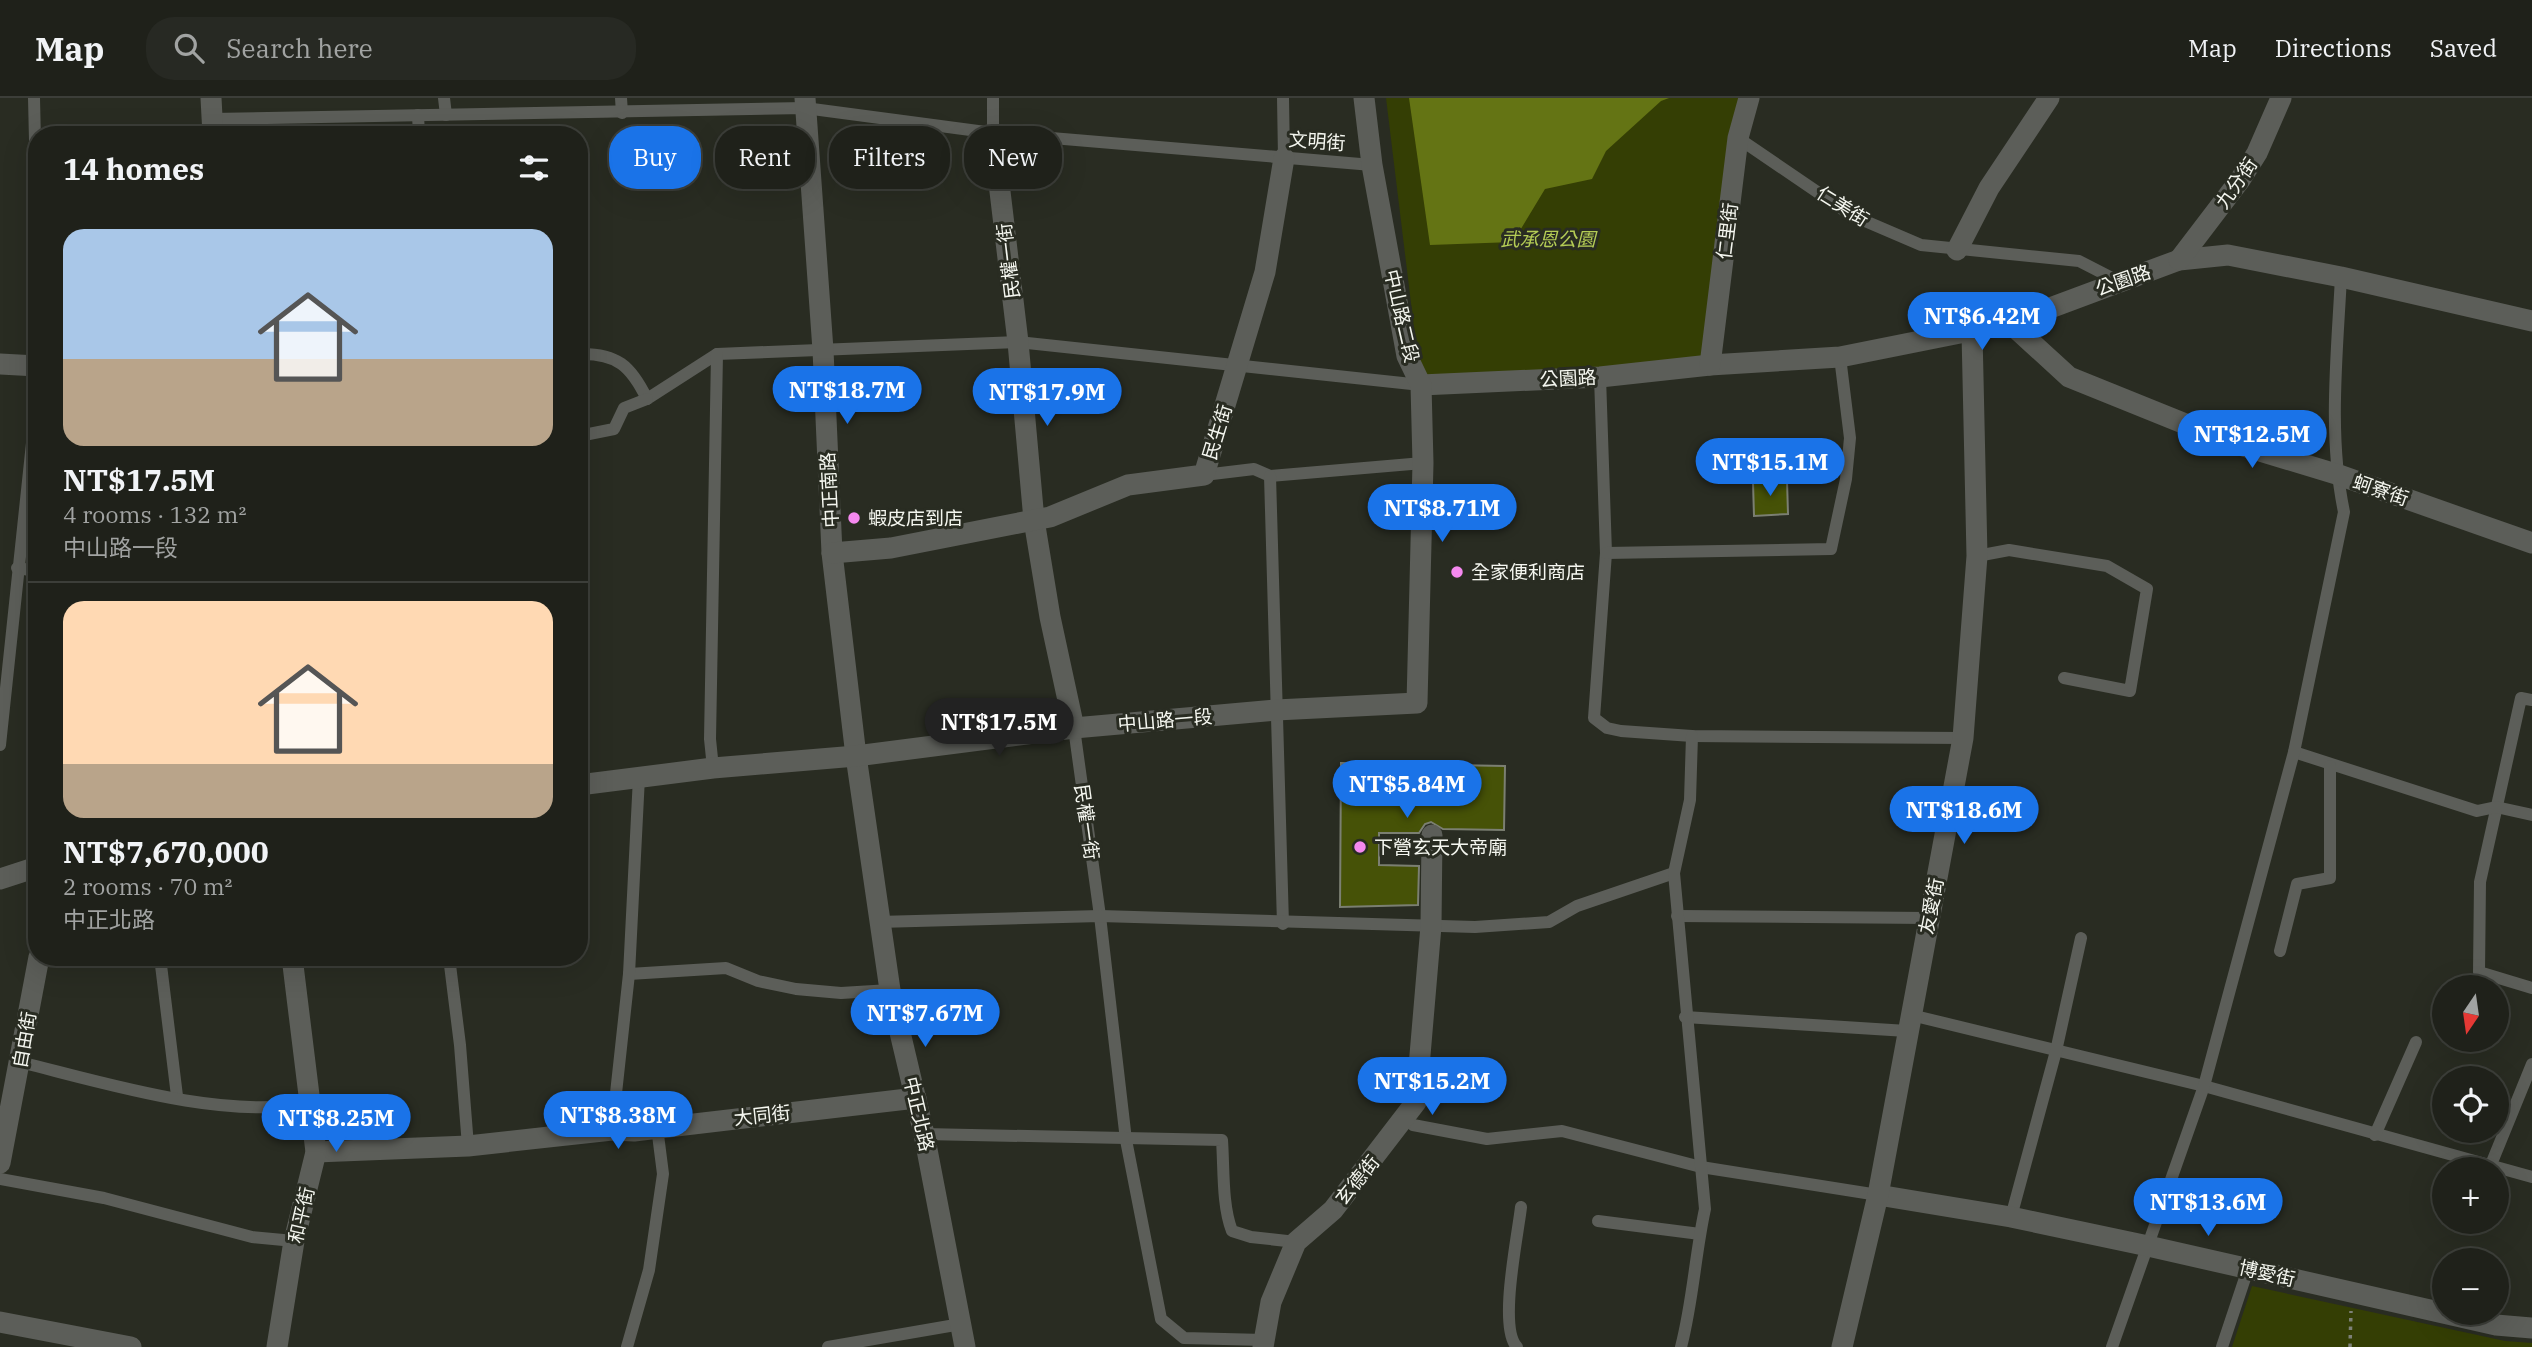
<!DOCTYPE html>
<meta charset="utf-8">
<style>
body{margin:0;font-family:"IBM Plex Serif","Noto Sans TC",serif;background:#272923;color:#f1f3f6;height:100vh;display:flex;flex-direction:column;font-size:26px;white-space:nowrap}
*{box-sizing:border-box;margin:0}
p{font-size:23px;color:#a1a3a2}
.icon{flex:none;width:38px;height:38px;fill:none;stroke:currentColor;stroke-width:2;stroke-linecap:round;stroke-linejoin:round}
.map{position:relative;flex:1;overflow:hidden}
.details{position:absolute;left:28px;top:28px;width:560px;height:840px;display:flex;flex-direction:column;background:#1f211a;border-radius:28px;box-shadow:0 7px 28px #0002,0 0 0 2px #3c3e39}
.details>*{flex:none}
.guide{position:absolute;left:609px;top:28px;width:665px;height:63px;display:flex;gap:14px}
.needle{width:46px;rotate:193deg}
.controls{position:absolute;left:2432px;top:877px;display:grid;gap:14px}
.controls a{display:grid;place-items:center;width:77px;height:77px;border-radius:50%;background:#1f211a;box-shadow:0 7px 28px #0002,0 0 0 2px #3c3e39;font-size:35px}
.price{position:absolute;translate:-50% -60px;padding:0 16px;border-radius:24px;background:#1a73e8;color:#fff;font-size:23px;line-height:46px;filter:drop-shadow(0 2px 4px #0008)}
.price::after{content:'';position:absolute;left:50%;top:42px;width:21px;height:16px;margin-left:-10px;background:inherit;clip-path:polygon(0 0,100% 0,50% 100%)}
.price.selected{background:#222;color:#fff}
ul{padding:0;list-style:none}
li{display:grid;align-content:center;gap:14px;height:371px;padding:0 35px}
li+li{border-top:2px solid #3c3e39}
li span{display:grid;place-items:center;height:217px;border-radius:21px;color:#555}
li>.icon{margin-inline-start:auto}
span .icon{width:126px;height:126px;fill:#fffc;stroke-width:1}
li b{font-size:30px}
h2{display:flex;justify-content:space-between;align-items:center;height:84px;padding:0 35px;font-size:30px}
.pill{padding:0 24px;border-radius:28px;background:#1f211a;box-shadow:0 7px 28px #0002,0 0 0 2px #3c3e39;font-size:24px;line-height:63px}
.pill.selected{background:#1a73e8;color:#fff}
header{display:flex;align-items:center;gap:42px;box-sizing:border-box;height:98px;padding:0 35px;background:#1f211a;border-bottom:2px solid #3c3e39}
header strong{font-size:33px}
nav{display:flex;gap:38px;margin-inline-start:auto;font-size:24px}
.search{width:490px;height:63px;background:#272923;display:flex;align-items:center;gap:18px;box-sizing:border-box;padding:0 24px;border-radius:28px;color:#a1a3a2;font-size:26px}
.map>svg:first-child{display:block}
.green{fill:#343e04}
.water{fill:#647414}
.building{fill:#465207;stroke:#7b7f72;stroke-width:2}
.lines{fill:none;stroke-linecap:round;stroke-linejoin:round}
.path{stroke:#7d8077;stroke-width:3.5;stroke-dasharray:3.5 5;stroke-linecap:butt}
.service{stroke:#5c5e59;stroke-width:12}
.minor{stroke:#5c5e59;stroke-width:21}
.tertiary{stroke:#5c5e59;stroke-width:21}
.poi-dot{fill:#f589ef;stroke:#292c22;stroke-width:2.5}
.labels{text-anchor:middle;stroke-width:6;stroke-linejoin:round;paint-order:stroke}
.street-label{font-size:19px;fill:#f4f6ef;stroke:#292c22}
.park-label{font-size:19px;font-style:italic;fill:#b4cc55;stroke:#292c22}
.poi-label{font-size:19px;fill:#f4f6ef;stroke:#292c22;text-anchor:start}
</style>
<header>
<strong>Map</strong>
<div class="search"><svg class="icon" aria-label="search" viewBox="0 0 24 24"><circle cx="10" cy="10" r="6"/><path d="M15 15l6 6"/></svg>Search here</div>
<nav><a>Map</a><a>Directions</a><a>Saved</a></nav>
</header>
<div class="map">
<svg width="2532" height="1249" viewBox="0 0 2532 1249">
<rect width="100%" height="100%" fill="#292c22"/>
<g class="green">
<polygon points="1386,0 1749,0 1710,267 1421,287"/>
<polygon points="2252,1188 2505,1243 2532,1245 2532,1249 2232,1249"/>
</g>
<polygon class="water" points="1409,0 1669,0 1661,3 1606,53 1592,81 1545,91 1513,144 1430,147"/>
<g class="building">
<polygon points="1787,382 1788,416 1754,418 1753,384"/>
<polygon points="1341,665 1505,668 1504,732 1443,731 1431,724 1425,726 1419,735 1379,735 1379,767 1419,768 1418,807 1340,809"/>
</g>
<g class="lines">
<polyline class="path" points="2350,1249 2351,1213"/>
<g class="service">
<polyline points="34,0 37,128"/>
<polyline points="444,0 446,17"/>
<polyline points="621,0 622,15"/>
<polyline points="993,0 993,35"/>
<polyline points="1283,0 1284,60"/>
<polyline points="418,17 419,37"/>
<polyline points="212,21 805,10 993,35 1372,67"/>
<polyline points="1738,40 1851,117 1921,147 2079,163 2118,183"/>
<path d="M579 256C617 255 631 268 647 301L717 256 1018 244 1421 287"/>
<polyline points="1600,279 1606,455 1594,620 1607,630 1621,633 1692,638 1963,640"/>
<polyline points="579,338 614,331 624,310 647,301"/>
<polyline points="1204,377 1254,371 1270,378 1423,365"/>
<polyline points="1270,378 1283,826"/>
<polyline points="1606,455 1831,451 1846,381 1850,340 1840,259"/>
<polyline points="1977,458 2009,452 2107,468 2147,491 2130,593 2064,580"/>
<polyline points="17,470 37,473"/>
<polyline points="2532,602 2521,600 2480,784 2479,874 2532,890"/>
<polyline points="1074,630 1100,818 1126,1042 1161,1221 1184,1240 1264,1242"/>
<polyline points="0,647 37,298"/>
<polyline points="2294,654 2477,713 2496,709 2532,717"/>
<polyline points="713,670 710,641 717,256"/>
<polyline points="1677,818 1929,820"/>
<polyline points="878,824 1100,818 1475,829 1549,824 1577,808 1674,775"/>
<polyline points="2280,853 2297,786 2330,780 2330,668"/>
<polyline points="160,859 177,998"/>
<polyline points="449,859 460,947 468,1048"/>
<polyline points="629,876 726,870 758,883 796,891 841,895 890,892"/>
<polyline points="1911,917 2204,988 2532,1079"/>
<polyline points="1685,919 1907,933"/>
<path d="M20 964C105 985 224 1022 310 1005"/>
<polyline points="1405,1020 1413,1027 1487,1041 1562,1033 1701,1069 1878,1097"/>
<polyline points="612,1032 629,876 639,679"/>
<path d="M924 1036 1222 1042C1224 1070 1222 1108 1232 1133L1251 1139 1296 1144"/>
<polyline points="2375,1037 2416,944"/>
<polyline points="2490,1069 2532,966"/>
<polyline points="0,1081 104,1100 252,1139 294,1143"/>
<polyline points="2011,1119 2056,953 2081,840"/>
<polyline points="1598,1123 1700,1136"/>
<polyline points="627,1249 649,1172 663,1076 657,1029"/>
<polyline points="828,1249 961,1226"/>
<path d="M1517 1249C1498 1230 1518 1137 1521 1109"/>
<path d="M1681 1249C1693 1203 1695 1157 1705 1111L1674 775 1690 702 1692 638"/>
<path d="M2112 1249 2204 988 2294 654 2344 414C2328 338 2337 257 2341 179"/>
<polyline points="2222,1249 2248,1171"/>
</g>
<g class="minor">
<polyline points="211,0 213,37"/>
<polyline points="805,0 823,252 832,455 856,658 890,892 924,1036 965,1249"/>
<polyline points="993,35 1018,244 1034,422 1050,519 1074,630"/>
<polyline points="1957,152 1989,90 2049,0"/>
<polyline points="2010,225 2069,279 2230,344 2336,376 2532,445"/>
<polyline points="0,266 37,268"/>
<polyline points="1421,287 1600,279 1710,267 1840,259 2010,225 2179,162 2228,157 2341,179 2532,223"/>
<polyline points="832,455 891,450 1034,422 1050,419 1128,387 1204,377 1265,174 1284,60"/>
<polyline points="579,687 713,670 856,658 1074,630 1276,612 1417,605 1423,365 1421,287 1407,258 1372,67 1364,0"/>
<polyline points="0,781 37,769"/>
<polyline points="316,1054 468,1048 612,1032 634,1033 916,1000"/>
<polyline points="0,1065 39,859"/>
<polyline points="1878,1097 2011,1119 2148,1148 2496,1227 2532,1230"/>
<polyline points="0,1224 131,1249"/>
<polyline points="277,1249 294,1143 316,1054 292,859"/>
<polyline points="1263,1249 1271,1204 1296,1144 1333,1112 1416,1004 1431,828 1432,737"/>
<polyline points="1842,1249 1878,1097 1963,640 1977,458 1972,235"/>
</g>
<g class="tertiary">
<polyline points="2179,162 2240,82 2257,55 2281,0"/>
<polyline points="1710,267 1738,40 1749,0"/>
</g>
</g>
<g class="poi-dot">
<circle cx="854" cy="420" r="7"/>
<circle cx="1457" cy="474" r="7"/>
<circle cx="1360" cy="749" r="7"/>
</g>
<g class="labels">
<g class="street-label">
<text transform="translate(1317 43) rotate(4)" y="7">文明街</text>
<text transform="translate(2236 85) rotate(-55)" y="7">九分街</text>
<text transform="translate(1843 108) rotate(32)" y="7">仁美街</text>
<text transform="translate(1727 133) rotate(-83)" y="7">仁里街</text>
<text transform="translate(1008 163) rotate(-97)" y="7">民權一街</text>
<text transform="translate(2123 182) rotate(-19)" y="7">公園路</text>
<text transform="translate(1402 218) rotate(77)" y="7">中山路二段</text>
<text transform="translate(1568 280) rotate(-3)" y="7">公園路</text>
<text transform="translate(1217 334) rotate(-73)" y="7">民生街</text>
<text transform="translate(829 392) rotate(-93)" y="7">中正南路</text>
<text transform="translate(2381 392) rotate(19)" y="7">蚵寮街</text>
<text transform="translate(1165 622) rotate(-5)" y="7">中山路一段</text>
<text transform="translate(1087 724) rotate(82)" y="7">民權一街</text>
<text transform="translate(1931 808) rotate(-79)" y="7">友愛街</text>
<text transform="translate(24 942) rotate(-80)" y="7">自由街</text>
<text transform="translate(919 1016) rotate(77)" y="7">中正北路</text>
<text transform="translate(762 1017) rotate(-6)" y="7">大同街</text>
<text transform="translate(1357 1082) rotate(-51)" y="7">玄德街</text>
<text transform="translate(301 1117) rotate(-77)" y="7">和平街</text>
<text transform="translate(2267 1175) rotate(13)" y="7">博愛街</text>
</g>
<g class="park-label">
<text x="1548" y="148">武承恩公園</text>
</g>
<g class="poi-label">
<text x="868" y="427">蝦皮店到店</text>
<text x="1471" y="481">全家便利商店</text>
<text x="1374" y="756">下營玄天大帝廟</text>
</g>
</g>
</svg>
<div class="controls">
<a><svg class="needle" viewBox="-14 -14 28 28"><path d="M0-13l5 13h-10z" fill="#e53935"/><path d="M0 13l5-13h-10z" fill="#a1a3a2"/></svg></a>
<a><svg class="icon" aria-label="locate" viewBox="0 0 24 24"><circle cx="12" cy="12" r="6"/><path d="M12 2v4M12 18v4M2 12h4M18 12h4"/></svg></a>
<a>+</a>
<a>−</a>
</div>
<b class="price" style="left:1982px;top:254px">NT$6.42M</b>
<b class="price" style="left:847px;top:328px">NT$18.7M</b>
<b class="price" style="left:1047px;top:330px">NT$17.9M</b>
<b class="price" style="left:2252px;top:372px">NT$12.5M</b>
<b class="price" style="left:1770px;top:400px">NT$15.1M</b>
<b class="price" style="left:1442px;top:446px">NT$8.71M</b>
<b class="price selected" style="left:999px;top:660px">NT$17.5M</b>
<b class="price" style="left:1407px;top:722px">NT$5.84M</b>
<b class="price" style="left:1964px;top:748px">NT$18.6M</b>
<b class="price" style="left:925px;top:951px">NT$7.67M</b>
<b class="price" style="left:1432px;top:1019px">NT$15.2M</b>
<b class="price" style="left:618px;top:1053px">NT$8.38M</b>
<b class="price" style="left:336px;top:1056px">NT$8.25M</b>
<b class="price" style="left:2208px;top:1140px">NT$13.6M</b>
<div class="guide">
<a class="pill selected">Buy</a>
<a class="pill">Rent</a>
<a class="pill">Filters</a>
<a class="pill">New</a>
</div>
<section class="details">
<h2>14 homes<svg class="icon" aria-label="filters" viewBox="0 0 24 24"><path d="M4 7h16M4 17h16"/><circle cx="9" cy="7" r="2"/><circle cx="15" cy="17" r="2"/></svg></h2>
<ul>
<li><span style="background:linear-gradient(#a9c7e8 60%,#b9a48a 0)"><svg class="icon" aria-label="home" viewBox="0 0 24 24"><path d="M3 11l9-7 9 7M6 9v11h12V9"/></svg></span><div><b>NT$17.5M</b><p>4 rooms · 132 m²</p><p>中山路一段</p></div></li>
<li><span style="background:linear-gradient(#ffd9b3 75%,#b9a48a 0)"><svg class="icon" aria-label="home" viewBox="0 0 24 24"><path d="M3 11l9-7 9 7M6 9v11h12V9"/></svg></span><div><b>NT$7,670,000</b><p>2 rooms · 70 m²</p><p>中正北路</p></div></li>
</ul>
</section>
</div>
